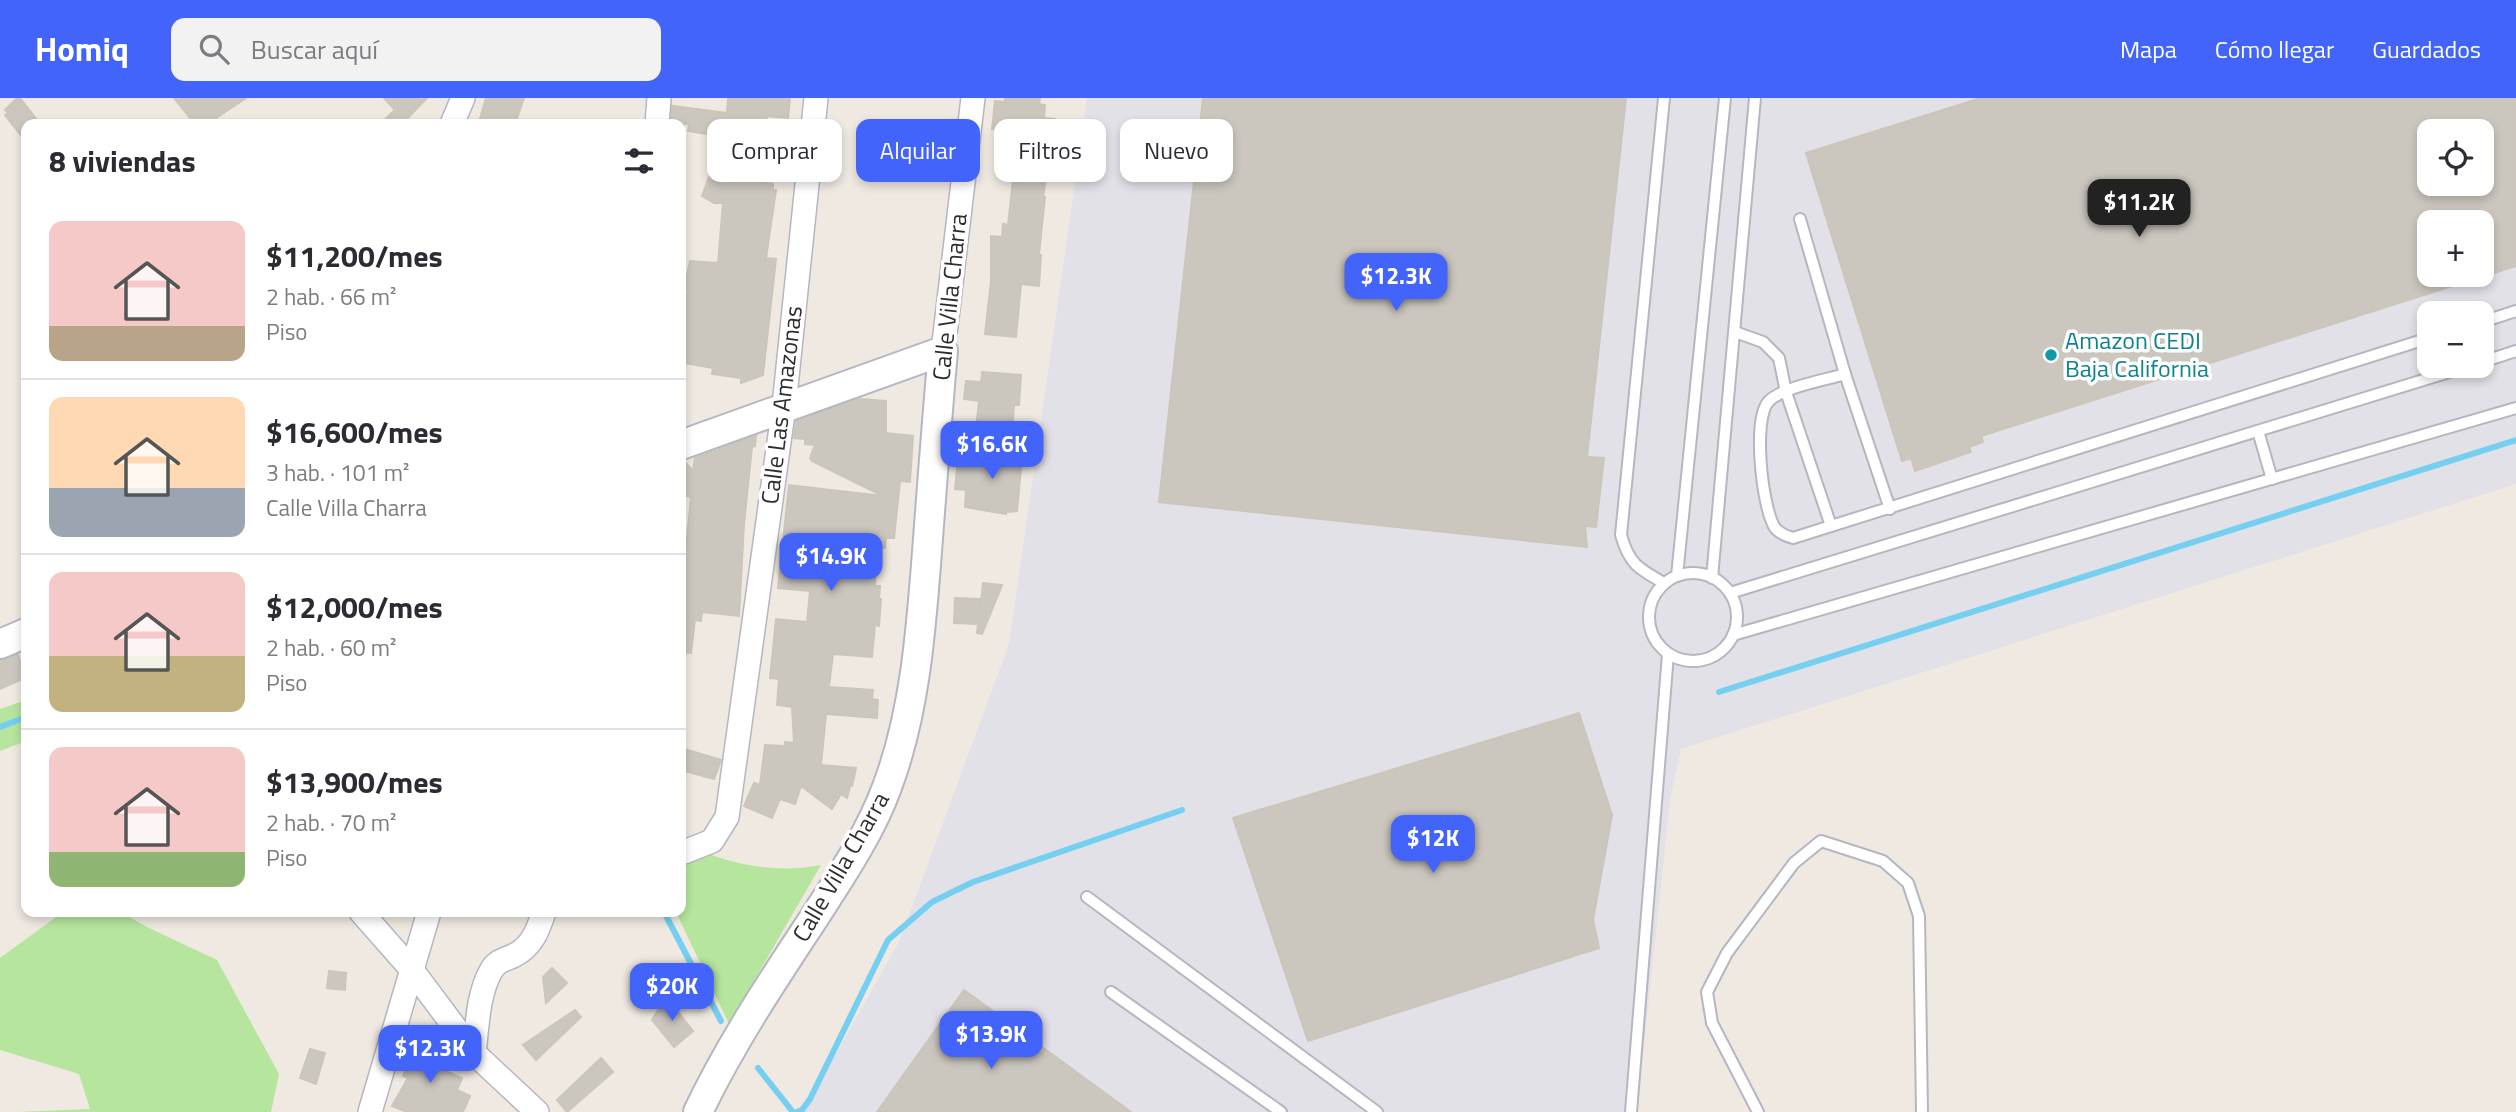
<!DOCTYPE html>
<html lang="es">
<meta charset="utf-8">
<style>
body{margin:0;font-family:"Titillium Web",sans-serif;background:#f2f2f3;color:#2b2b33;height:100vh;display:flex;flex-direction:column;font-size:26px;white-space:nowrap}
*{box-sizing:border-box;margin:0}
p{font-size:23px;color:#7c7c81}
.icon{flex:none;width:38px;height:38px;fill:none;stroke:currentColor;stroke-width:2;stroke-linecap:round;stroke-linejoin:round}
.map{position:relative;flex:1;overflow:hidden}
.drawer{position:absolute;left:21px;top:21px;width:665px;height:798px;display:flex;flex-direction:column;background:#fff;border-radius:14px;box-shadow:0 4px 10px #0003}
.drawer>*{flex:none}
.banner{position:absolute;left:707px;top:21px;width:665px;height:63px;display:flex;gap:14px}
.tools{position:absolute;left:2417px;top:21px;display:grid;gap:14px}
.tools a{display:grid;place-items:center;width:77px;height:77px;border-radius:14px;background:#fff;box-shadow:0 4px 10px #0003;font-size:35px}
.price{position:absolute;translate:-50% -60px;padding:0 16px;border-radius:14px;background:#4264fb;color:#fff;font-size:23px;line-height:46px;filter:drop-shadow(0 2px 4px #0008)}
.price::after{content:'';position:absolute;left:50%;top:42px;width:21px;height:16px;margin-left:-10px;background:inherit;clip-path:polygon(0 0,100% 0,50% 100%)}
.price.current{background:#222;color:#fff}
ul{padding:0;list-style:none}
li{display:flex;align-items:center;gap:21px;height:175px;padding:0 28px}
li+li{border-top:2px solid #e1e1e2}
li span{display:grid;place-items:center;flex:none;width:196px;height:140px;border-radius:14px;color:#555}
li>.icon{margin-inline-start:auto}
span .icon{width:84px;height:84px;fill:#fffc;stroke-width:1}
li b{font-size:30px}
h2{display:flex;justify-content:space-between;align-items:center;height:84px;padding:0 28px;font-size:30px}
.pill{padding:0 24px;border-radius:14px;background:#fff;box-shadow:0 4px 10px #0003;font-size:24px;line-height:63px}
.pill.current{background:#4264fb;color:#fff}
header{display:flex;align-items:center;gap:42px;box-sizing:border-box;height:98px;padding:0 35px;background:#4264fb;color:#fff}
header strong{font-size:33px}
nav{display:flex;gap:38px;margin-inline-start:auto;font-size:24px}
.search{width:490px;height:63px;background:#f2f2f3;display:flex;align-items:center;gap:18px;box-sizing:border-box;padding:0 24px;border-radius:14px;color:#7c7c81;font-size:26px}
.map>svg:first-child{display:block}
.industrial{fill:#e3e1e8;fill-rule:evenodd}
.green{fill:#b6e59e}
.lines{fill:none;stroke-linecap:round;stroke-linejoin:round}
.stream{stroke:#75cff0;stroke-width:6}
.building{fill:#cbc7bf;stroke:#cbc5ba;stroke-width:2;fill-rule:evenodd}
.service-casing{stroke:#b4b7c1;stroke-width:14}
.minor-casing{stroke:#b4b7c1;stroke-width:26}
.tertiary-casing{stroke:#b4b7c1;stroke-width:32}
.service{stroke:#fff;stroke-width:10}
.minor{stroke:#fff;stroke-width:23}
.tertiary{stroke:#fff;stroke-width:28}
.culture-dot{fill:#0f9aa8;stroke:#fff;stroke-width:2.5}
.labels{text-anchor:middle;stroke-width:7;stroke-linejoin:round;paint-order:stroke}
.street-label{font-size:24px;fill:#2e2e2e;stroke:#fff}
.culture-label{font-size:24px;fill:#0d838f;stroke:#fff;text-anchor:start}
</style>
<header>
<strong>Homiq</strong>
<div class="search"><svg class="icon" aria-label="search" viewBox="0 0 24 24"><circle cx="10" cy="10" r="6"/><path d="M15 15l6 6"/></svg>Buscar aquí</div>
<nav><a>Mapa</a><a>Cómo llegar</a><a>Guardados</a></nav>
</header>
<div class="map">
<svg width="2516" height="1014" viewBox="0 0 2516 1014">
<rect width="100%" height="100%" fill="#efe9e1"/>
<path class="industrial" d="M1087 0H2516V386L1681 651 1670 702 1637 1014H803L899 844 1009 546ZM2429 33H2482V86H2429ZM2429 124H2482V177H2429ZM2429 215H2482V268H2429Z"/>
<g class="green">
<polygon points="26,602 26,643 0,653 0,611"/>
<path d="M693 750C734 767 777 776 821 767L729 926 676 814H681V753Z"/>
<polygon points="63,814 120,814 149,830 217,862 279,976 271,1014 17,1014 90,1011 79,976 0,952 0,860"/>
</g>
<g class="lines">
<g class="stream">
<polyline points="1719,594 2516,342"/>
<polyline points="0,629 26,619"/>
<polyline points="664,814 721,923"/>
<polyline points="758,970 793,1014"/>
<polyline points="797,1014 802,1012 810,1001 888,842 932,804 973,784 1182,712"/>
</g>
</g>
<g class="building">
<polygon points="17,0 20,0 40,26 26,26 26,44 5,17 8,15 5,12"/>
<polygon points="174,0 246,0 216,20 221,26 195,26"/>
<polygon points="384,0 427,0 402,26 380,26 395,12"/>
<polygon points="486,0 524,0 515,26 479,24"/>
<polygon points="728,0 790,0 788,20 767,18 762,49 723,46 724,39 688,33 689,26 671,26 672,8 727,15"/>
<polygon points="1005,0 1040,0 1039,6 1045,7 1044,20 1055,21 1043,99 1045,99 1039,156 1041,157 1039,188 1021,186 1016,239 985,236 991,183 991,138 1002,139 1003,126 1008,127 1015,64 1021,65 1024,34 992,31 995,3 1005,4"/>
<polygon points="1203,0 1626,0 1587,359 1604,360 1596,429 1585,428 1587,449 1159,404"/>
<path d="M1981 0H2516V168L2482 179V124H2429V177H2476L2477 180 1981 338 1983 344 1969 349 1971 354 1915 373 1911 360 1902 363 1806 55ZM2429 33H2482V86H2429Z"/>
<polygon points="711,74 762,79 761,84 773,86 773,92 776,92 766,160 776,161 763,277 741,285 741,280 712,276 713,270 684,265 686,252 681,251 681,224 688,193 684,192 690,163 718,165 723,105 714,105 702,98"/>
<polygon points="982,274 1021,277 1019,307 1014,307 1012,335 976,331 979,303 964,301 966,283 981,284"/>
<polygon points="859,301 886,303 886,335 913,338 910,384 900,383 894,440 886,440 885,450 876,449 875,488 880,488 879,501 881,501 879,528 875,527 872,559 833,556 829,589 873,592 872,601 878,602 877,620 826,616 821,667 856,670 852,688 850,688 847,700 841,696 832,711 801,688 795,706 780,701 772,720 744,708 754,685 760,687 765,647 785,648 785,644 794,645 792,609 777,607 779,581 770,580 776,521 807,524 810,493 778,490 789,387 883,398 812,363 810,360 815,347 805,346 805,341 794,340 796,323"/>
<polygon points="756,338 755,348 752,349 744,426 739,518 702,514 701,523 695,522 691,555 681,554 681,451 686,451 691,399 681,397 681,363 684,363 693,373 695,360"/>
<polygon points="1000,347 1023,349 1017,413 1006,414 1006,416 965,409 966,392 955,391 958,361 998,364"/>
<polygon points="983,485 1002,487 982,536 977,535 978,526 954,525 955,500 980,501 980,513"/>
<polygon points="18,556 25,580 0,591 0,562"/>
<polygon points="1579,615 1612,717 1593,822 1599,850 1308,943 1233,720"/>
<polygon points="681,650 721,662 714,681 681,672"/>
<polygon points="552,870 567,885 546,905 543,879"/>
<polygon points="329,873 346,875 345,892 327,890"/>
<polygon points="964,892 1131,1014 877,1014"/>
<polygon points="666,899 693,933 674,949 652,922"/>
<polygon points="575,912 581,919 536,962 523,947"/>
<polygon points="418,941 433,946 430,955 440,959 436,969 462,980 457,992 470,998 463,1014 407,1014 392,1008 408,980 403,978"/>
<polygon points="310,951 325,955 316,986 300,980"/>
<polygon points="601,960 613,974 567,1014 557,1002"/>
</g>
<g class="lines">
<g class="service-casing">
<g id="service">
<path d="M1664 0 1621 437C1629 466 1639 471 1664 485"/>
<polyline points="1800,121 1845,276 1890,411"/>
<polyline points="2482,224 2516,213"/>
<polyline points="1735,234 1763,244 1779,260 1786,294 1831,428"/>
<polyline points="2482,264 2516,253"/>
<path d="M1845 276C1826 282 1783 289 1769 303 1752 320 1762 410 1775 430 1780 436 1786 438 1793 440L2429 240"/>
<polyline points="2258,333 2272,381"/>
<circle cx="1693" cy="519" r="44"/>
<polyline points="1677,478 1725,0"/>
<polyline points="1712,480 1755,0"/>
<polyline points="1730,495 2469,268"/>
<polyline points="1733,537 2516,310"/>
<polyline points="1087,799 1377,1014"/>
<polyline points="1111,894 1281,1014"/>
<polyline points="1631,1014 1668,556"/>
<polyline points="1758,1014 1712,925 1707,894 1727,855 1794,765 1821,743 1883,763 1908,785 1919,818 1922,1014"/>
</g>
</g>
<g class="minor-casing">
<g id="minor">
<polyline points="452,26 463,0"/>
<polyline points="657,26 659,0"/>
<polyline points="943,253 973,0"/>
<polyline points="681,753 684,754 712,743 727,719 784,308 816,0"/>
<polyline points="361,814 412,872 474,955 537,1014"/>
<path d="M474 955C477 930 478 895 491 873 496 863 504 862 513 858 532 849 538 832 544 814"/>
<polyline points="370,1014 429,814"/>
</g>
</g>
<g class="tertiary-casing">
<g id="tertiary">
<path d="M681 347 943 253C937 320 932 387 927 454 921 532 915 615 887 689 870 736 839 781 812 823 771 885 730 947 698 1014"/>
<polyline points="0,546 26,535"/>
</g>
</g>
<use href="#service" class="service"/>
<use href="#minor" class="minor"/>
<use href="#tertiary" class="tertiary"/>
</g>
<circle class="culture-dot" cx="2051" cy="257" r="7"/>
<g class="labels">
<g class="street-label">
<text transform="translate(950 199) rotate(-84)" y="8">Calle Villa Charra</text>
<text transform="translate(782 307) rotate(-83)" y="8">Calle Las Amazonas</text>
<text transform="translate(841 769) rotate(-60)" y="8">Calle Villa Charra</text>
</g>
<g class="culture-label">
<text x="2065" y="251">Amazon CEDI<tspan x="2065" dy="28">Baja California</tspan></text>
</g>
</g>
</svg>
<div class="tools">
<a><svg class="icon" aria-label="locate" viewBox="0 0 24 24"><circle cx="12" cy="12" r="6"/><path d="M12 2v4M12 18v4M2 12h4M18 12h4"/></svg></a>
<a>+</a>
<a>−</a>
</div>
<b class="price current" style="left:2139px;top:141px">$11.2K</b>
<b class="price" style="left:1396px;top:215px">$12.3K</b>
<b class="price" style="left:992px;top:383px">$16.6K</b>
<b class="price" style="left:831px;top:495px">$14.9K</b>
<b class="price" style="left:1433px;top:777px">$12K</b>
<b class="price" style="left:672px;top:925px">$20K</b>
<b class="price" style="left:991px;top:973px">$13.9K</b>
<b class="price" style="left:430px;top:987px">$12.3K</b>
<div class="banner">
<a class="pill">Comprar</a>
<a class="pill current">Alquilar</a>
<a class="pill">Filtros</a>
<a class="pill">Nuevo</a>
</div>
<section class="drawer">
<h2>8 viviendas<svg class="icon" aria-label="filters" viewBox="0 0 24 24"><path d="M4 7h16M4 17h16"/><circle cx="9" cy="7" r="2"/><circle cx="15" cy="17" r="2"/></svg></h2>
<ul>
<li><span style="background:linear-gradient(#f6c9c9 75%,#b9a48a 0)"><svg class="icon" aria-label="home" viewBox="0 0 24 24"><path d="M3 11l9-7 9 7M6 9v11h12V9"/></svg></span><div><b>$11,200/mes</b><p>2 hab. · 66 m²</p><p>Piso</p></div></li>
<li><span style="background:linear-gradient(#ffd9b3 65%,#9aa5b1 0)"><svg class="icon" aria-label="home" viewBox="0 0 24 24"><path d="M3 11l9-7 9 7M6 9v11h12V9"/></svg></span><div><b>$16,600/mes</b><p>3 hab. · 101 m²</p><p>Calle Villa Charra</p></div></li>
<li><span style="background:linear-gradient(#f6c9c9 60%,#c2b280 0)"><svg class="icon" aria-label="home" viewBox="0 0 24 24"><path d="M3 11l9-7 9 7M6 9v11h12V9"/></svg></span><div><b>$12,000/mes</b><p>2 hab. · 60 m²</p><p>Piso</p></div></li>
<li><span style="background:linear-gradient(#f6c9c9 75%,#8fb573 0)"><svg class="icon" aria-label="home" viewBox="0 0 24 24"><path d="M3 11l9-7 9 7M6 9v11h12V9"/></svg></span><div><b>$13,900/mes</b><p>2 hab. · 70 m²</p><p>Piso</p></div></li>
</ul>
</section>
</div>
